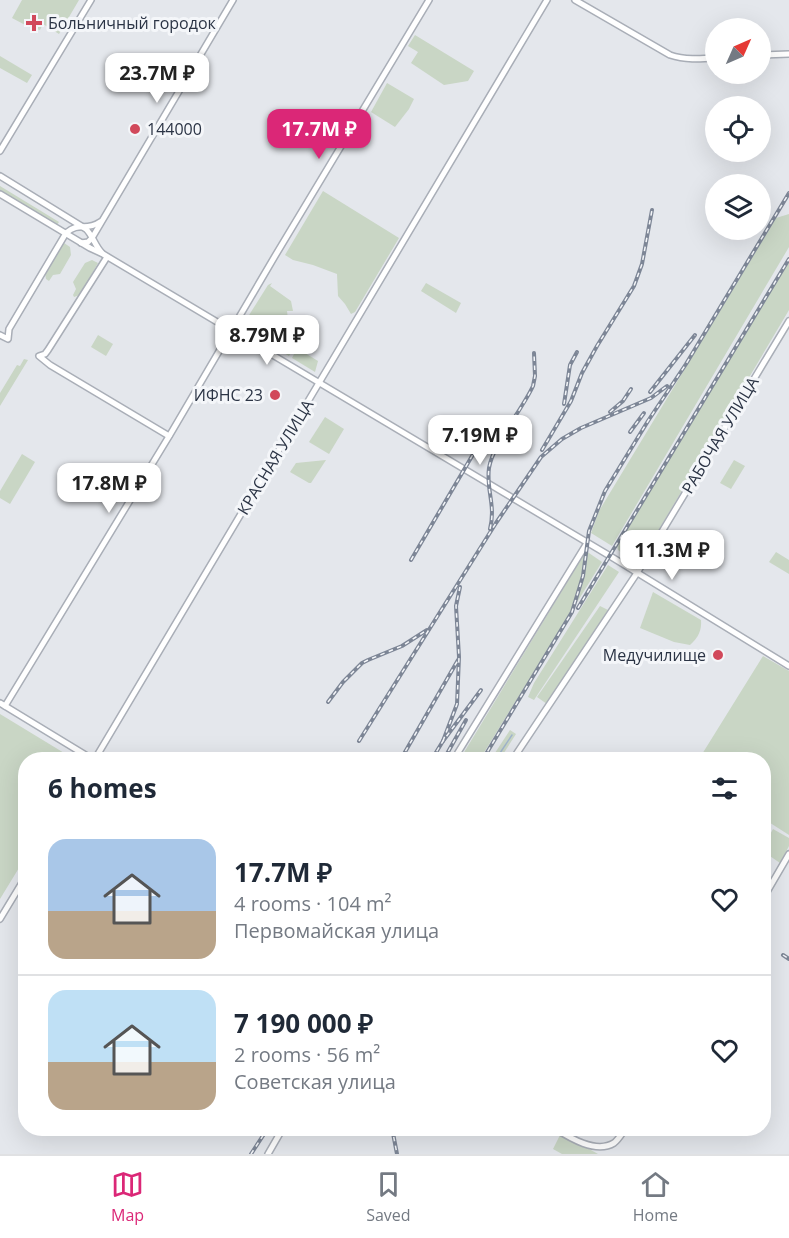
<!DOCTYPE html>
<meta charset="utf-8">
<style>
body{margin:0;font-family:"Open Sans",sans-serif;background:#f2f2f3;color:#1f2937;height:100vh;display:flex;flex-direction:column;font-size:22px;white-space:nowrap}
*{box-sizing:border-box;margin:0}
p{font-size:20px;color:#747a83}
.icon{flex:none;width:33px;height:33px;fill:none;stroke:currentColor;stroke-width:2;stroke-linecap:round;stroke-linejoin:round}
.map{position:relative;flex:1;overflow:hidden}
.side{position:absolute;left:18px;top:752px;width:753px;height:384px;display:flex;flex-direction:column;background:#fff;border-radius:24px;box-shadow:0 6px 24px #0002}
.side>*{flex:none}
.needle{width:39px;rotate:45deg}
.controls{position:absolute;left:705px;top:18px;display:grid;gap:12px}
.controls a{display:grid;place-items:center;width:66px;height:66px;border-radius:50%;background:#fff;box-shadow:0 6px 24px #0002;font-size:30px}
.price{position:absolute;translate:-50% -51px;padding:0 14px;border-radius:12px;background:#fff;color:#222;font-size:20px;line-height:39px;filter:drop-shadow(0 2px 3px #0008)}
.price::after{content:'';position:absolute;left:50%;top:36px;width:18px;height:14px;margin-left:-9px;background:inherit;clip-path:polygon(0 0,100% 0,50% 100%)}
.price.on{background:#db2777;color:#fff}
ul{padding:0;list-style:none}
li{display:flex;align-items:center;gap:18px;height:150px;padding:0 30px}
li+li{border-top:2px solid #e0e1e3}
li span{display:grid;place-items:center;flex:none;width:168px;height:120px;border-radius:18px;color:#555}
li>.icon{margin-inline-start:auto}
span .icon{width:72px;height:72px;fill:#fffc;stroke-width:1}
li b{font-size:26px}
h2{display:flex;justify-content:space-between;align-items:center;height:72px;padding:0 30px;font-size:26px}
.dock{display:flex;justify-content:space-around;align-items:center;height:84px;border-top:2px solid #e0e1e3;background:#fff;font-size:16px;color:#747a83}
.dock a{display:grid;justify-items:center;gap:3px}
.dock .on{color:#db2777}
.map>svg:first-child{display:block}
.green{fill:#c9d6c5}
.lines{fill:none;stroke-linecap:round;stroke-linejoin:round}
.stream{stroke:#9fb4cc;stroke-width:1.5}
.secondary-casing{stroke:#a9aeb7;stroke-width:8}
.secondary{stroke:#fff;stroke-width:5}
.rail-casing{stroke:#7d8696;stroke-width:4}
.rail{stroke:#f4f6f9;stroke-width:1.5;stroke-dasharray:4.5;stroke-linecap:butt}
.poi-dot{fill:#d1495b;stroke:#f4f6f9;stroke-width:2}
.labels{text-anchor:middle;stroke-width:6;stroke-linejoin:round;paint-order:stroke}
.poi-label{font-size:16px;fill:#2b3445;stroke:#f4f6f9;text-anchor:start}
.street-label{font-size:16px;fill:#2b3445;stroke:#f4f6f9}
</style>
<div class="map">
<svg width="789" height="1154" viewBox="0 0 789 1154">
<rect width="100%" height="100%" fill="#e4e7ec"/>
<g class="green">
<polygon points="22,0 79,0 59,34 43,24 40,30 29,27 12,18"/>
<polygon points="415,35 474,71 468,81 444,85 411,63 418,52 408,46"/>
<polygon points="0,56 32,75 27,83 0,68"/>
<polygon points="387,83 414,99 409,109 395,127 371,112"/>
<polygon points="0,186 59,222 57,225 0,191"/>
<polygon points="323,191 399,238 355,312 351,314 345,304 338,296 337,274 313,265 293,260 285,255"/>
<polygon points="789,214 789,247 612,546 591,533 599,511 776,218"/>
<polygon points="64,243 70,247 71,255 60,274 53,275 49,281 46,279 45,274"/>
<polygon points="92,260 98,263 80,295 74,297 73,295 76,289 73,282 85,263"/>
<polygon points="789,261 789,310 645,553 630,553 626,556 618,550 617,546"/>
<polygon points="272,283 270,286 291,301 293,311 287,311 288,319 278,337 292,351 289,356 241,328 268,285"/>
<polygon points="426,283 461,303 456,313 421,291"/>
<polygon points="98,335 113,344 106,356 91,347"/>
<polygon points="295,352 305,353 318,361 315,372 292,358"/>
<polygon points="24,359 28,360 0,406 0,393 17,365 20,366"/>
<polygon points="325,417 344,429 329,454 309,442"/>
<polygon points="22,454 35,462 10,504 0,498 0,491"/>
<polygon points="326,460 311,483 309,483 290,472 296,463"/>
<polygon points="734,460 745,466 731,489 720,483"/>
<polygon points="586,551 602,562 480,759 460,759"/>
<polygon points="776,552 789,560 789,574 769,562"/>
<polygon points="608,565 619,572 534,700 528,697 534,683"/>
<path d="M653 592 701 620C702 630 698 638 690 645L674 642 640 628Z"/>
<polygon points="600,606 608,610 547,704 537,697"/>
<polygon points="763,656 789,671 789,835 764,819 764,759 699,759"/>
<polygon points="0,714 74,759 26,759 25,858 0,899"/>
<polygon points="510,730 516,734 500,759 491,759"/>
<polygon points="773,829 789,838 789,846 780,863 764,852 764,845"/>
<polygon points="561,1133 598,1154 562,1154 553,1149"/>
</g>
<g class="lines">
<polyline class="stream" points="496,759 512,735"/>
<g class="secondary-casing">
<g id="secondary">
<path d="M575 0 670 55C685 60 700 59 716 58"/>
<polyline points="760,55 789,54"/>
<polyline points="0,151 91,0"/>
<path d="M0 176 86 229C93 236 95 246 102 253"/>
<polyline points="0,194 90,248 103,254 610,556 789,666"/>
<polyline points="81,243 88,242 92,238 233,0"/>
<polyline points="107,257 48,350 45,354 39,356 50,365 169,436"/>
<path d="M0 335 8 339 9 329 66 233C80 221 85 232 100 222"/>
<polyline points="0,703 92,759"/>
<polyline points="5,706 171,433 275,256 429,0"/>
<polyline points="95,759 547,0"/>
<polyline points="454,759 587,543"/>
<polyline points="513,759 637,573 789,321"/>
<polyline points="764,897 789,854"/>
<polyline points="0,919 26,876"/>
<path d="M554 1128C570 1138 596 1154 614 1143 619 1139 622 1133 626 1128"/>
<polyline points="268,1154 283,1128"/>
</g>
</g>
<use href="#secondary" class="secondary"/>
<g class="rail-casing">
<g id="rail">
<polyline points="650,392 695,335"/>
<polyline points="564,404 570,365 577,352"/>
<polyline points="610,412 623,401 631,389"/>
<polyline points="630,432 644,413"/>
<polyline points="542,450 571,401 582,373 597,346 634,286 642,264 652,210"/>
<path d="M490 529C496 505 486 490 489 468 493 444 522 410 533 386L535 376 534 353"/>
<polyline points="411,560 475,451"/>
<polyline points="578,608 789,259"/>
<polyline points="328,702 343,682 362,663 368,660 402,646 427,630"/>
<polyline points="359,741 496,523 541,457 562,439 581,428 651,398 667,386"/>
<polyline points="443,741 457,704 459,657 456,606 460,587"/>
<polyline points="401,759 458,660"/>
<polyline points="432,759 443,741 481,690"/>
<polyline points="444,759 466,720"/>
<polyline points="483,759 572,612 583,576 589,531 605,491 648,421 686,364 789,193"/>
<polyline points="783,955 789,959"/>
<polyline points="392,1128 397,1154"/>
<polyline points="251,1154 268,1128"/>
</g>
</g>
<use href="#rail" class="rail"/>
</g>
<g class="poi-dot">
<path d="M31 14h6v6h6v6h-6v6h-6v-6h-6v-6h6z"/>
<circle cx="135" cy="129" r="6"/>
<circle cx="275" cy="395" r="6"/>
<circle cx="718" cy="655" r="6"/>
</g>
<g class="labels">
<g class="poi-label">
<text x="48" y="29">Больничный городок</text>
<text x="147" y="135">144000</text>
<text x="263" y="401" text-anchor="end">ИФНС 23</text>
<text x="706" y="661" text-anchor="end">Медучилище</text>
</g>
<g class="street-label">
<text transform="translate(720 435) rotate(-59)" y="6">РАБОЧАЯ УЛИЦА</text>
<text transform="translate(275 457) rotate(-59)" y="6">КРАСНАЯ УЛИЦА</text>
</g>
</g>
</svg>
<div class="controls">
<a><svg class="needle" viewBox="-14 -14 28 28"><path d="M0-13l5 13h-10z" fill="#e53935"/><path d="M0 13l5-13h-10z" fill="#747a83"/></svg></a>
<a><svg class="icon" aria-label="locate" viewBox="0 0 24 24"><circle cx="12" cy="12" r="6"/><path d="M12 2v4M12 18v4M2 12h4M18 12h4"/></svg></a>
<a><svg class="icon" aria-label="layers" viewBox="0 0 24 24"><path d="M12 4l9 5-9 5-9-5zM3 14l9 5 9-5"/></svg></a>
</div>
<b class="price" style="left:157px;top:104px">23.7M ₽</b>
<b class="price on" style="left:319px;top:160px">17.7M ₽</b>
<b class="price" style="left:267px;top:366px">8.79M ₽</b>
<b class="price" style="left:480px;top:466px">7.19M ₽</b>
<b class="price" style="left:109px;top:514px">17.8M ₽</b>
<b class="price" style="left:672px;top:581px">11.3M ₽</b>
<section class="side">
<h2>6 homes<svg class="icon" aria-label="filters" viewBox="0 0 24 24"><path d="M4 7h16M4 17h16"/><circle cx="9" cy="7" r="2"/><circle cx="15" cy="17" r="2"/></svg></h2>
<ul>
<li><span style="background:linear-gradient(#a9c7e8 60%,#b9a48a 0)"><svg class="icon" aria-label="home" viewBox="0 0 24 24"><path d="M3 11l9-7 9 7M6 9v11h12V9"/></svg></span><div><b>17.7M ₽</b><p>4 rooms · 104 m²</p><p>Первомайская улица</p></div><svg class="icon" aria-label="heart" viewBox="0 0 24 24"><path d="M12 20l-8-8c-3-5 5-10 8-4 3-6 11-1 8 4z"/></svg></li>
<li><span style="background:linear-gradient(#bfe0f5 60%,#b9a48a 0)"><svg class="icon" aria-label="home" viewBox="0 0 24 24"><path d="M3 11l9-7 9 7M6 9v11h12V9"/></svg></span><div><b>7 190 000 ₽</b><p>2 rooms · 56 m²</p><p>Советская улица</p></div><svg class="icon" aria-label="heart" viewBox="0 0 24 24"><path d="M12 20l-8-8c-3-5 5-10 8-4 3-6 11-1 8 4z"/></svg></li>
</ul>
</section>
</div>
<nav class="dock">
<a class="on"><svg class="icon" aria-label="map" viewBox="0 0 24 24"><path d="M3 6l6-2 6 2 6-2v14l-6 2-6-2-6 2zM9 4v14M15 6v14"/></svg>Map</a>
<a><svg class="icon" aria-label="saved" viewBox="0 0 24 24"><path d="M7 4h10v16l-5-4-5 4z"/></svg>Saved</a>
<a><svg class="icon" aria-label="home" viewBox="0 0 24 24"><path d="M3 11l9-7 9 7M6 9v11h12V9"/></svg>Home</a>
</nav>
